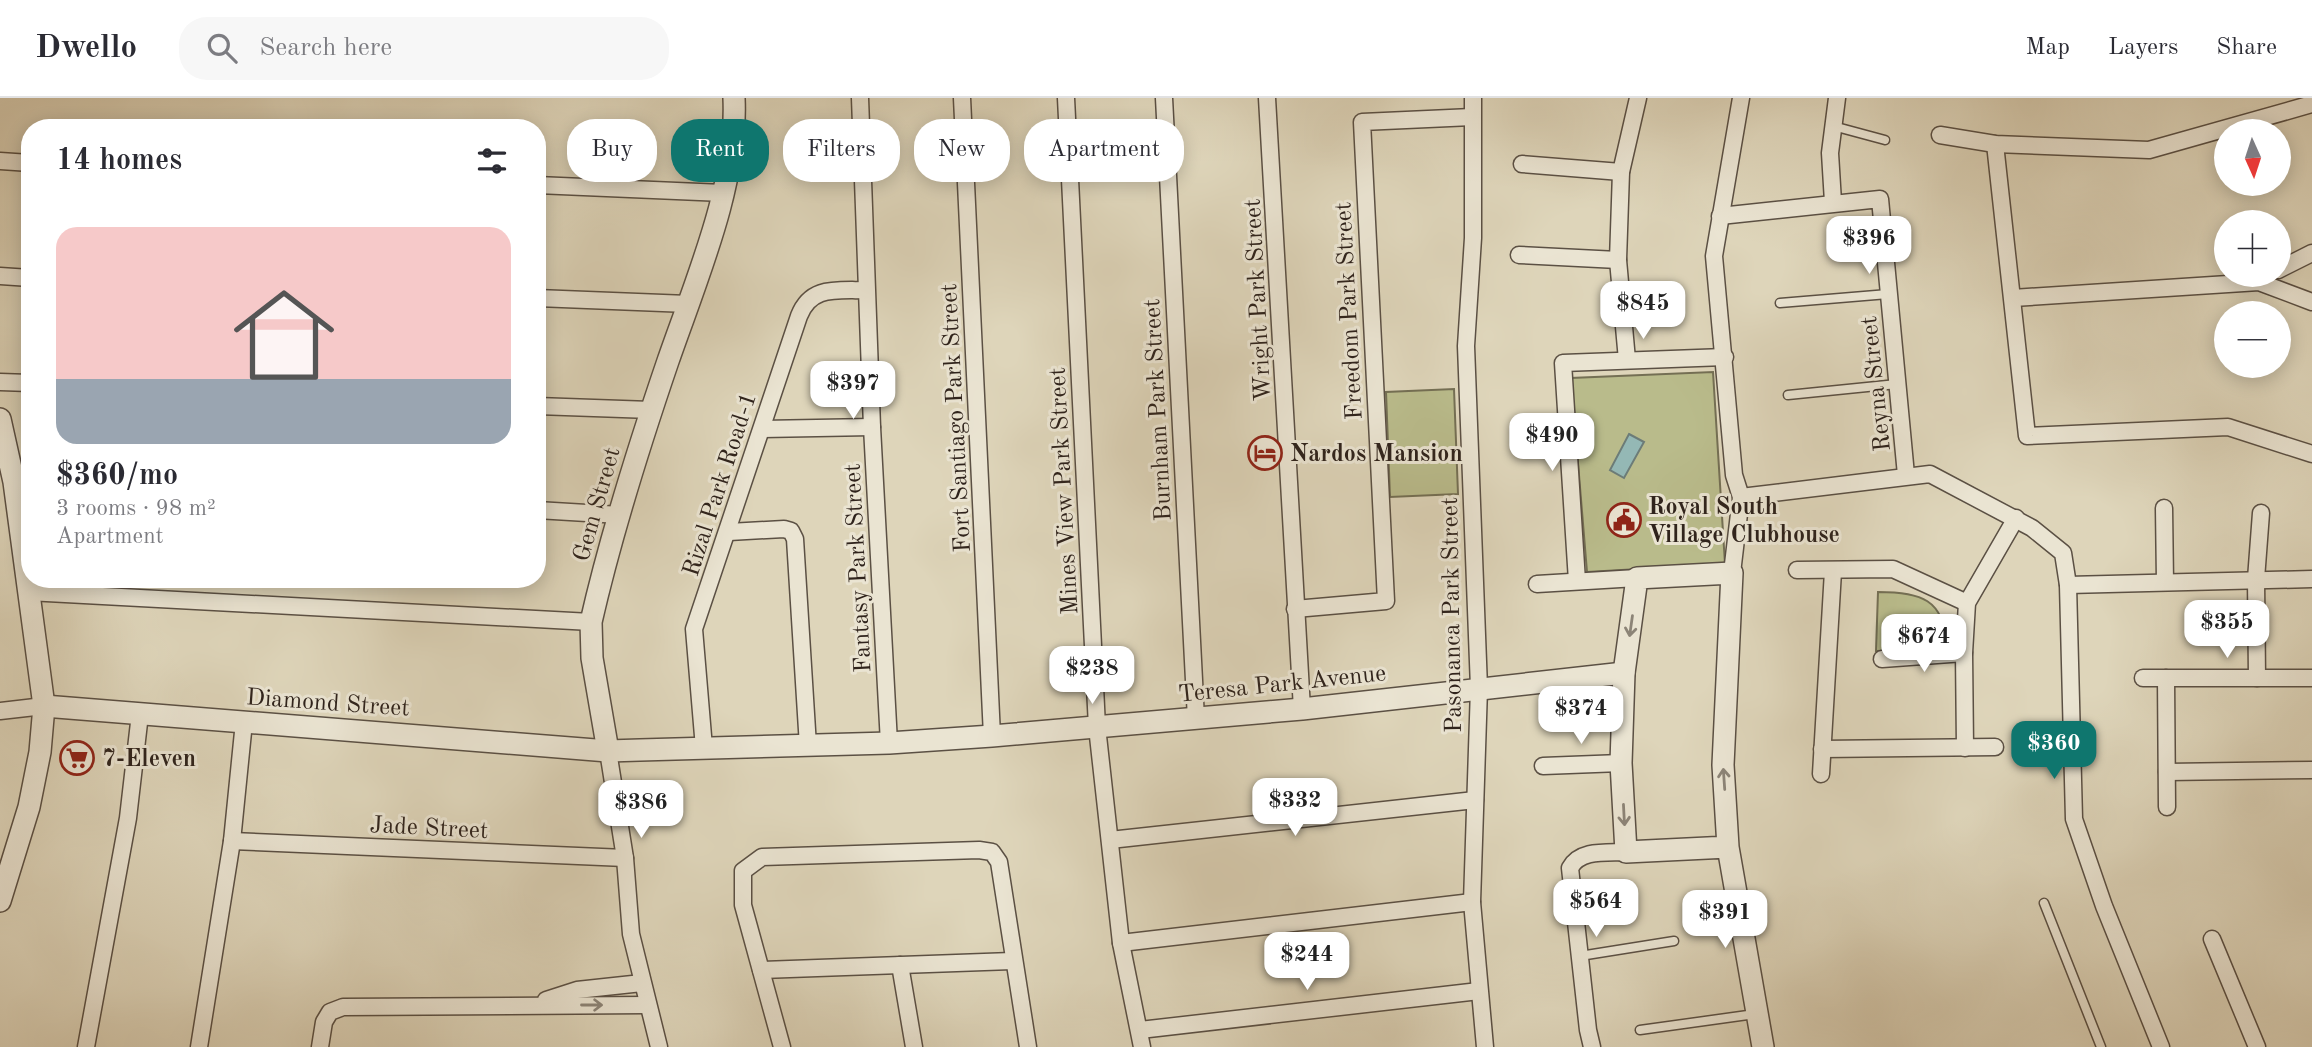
<!DOCTYPE html>
<meta charset="utf-8">
<style>
body{margin:0;font-family:"Old Standard TT",serif;background:#f7f7f7;color:#2b2b33;height:100vh;display:flex;flex-direction:column;font-size:26px;white-space:nowrap}
*{box-sizing:border-box;margin:0}
p{font-size:23px;color:#7c7c81}
.icon{flex:none;width:38px;height:38px;fill:none;stroke:currentColor;stroke-width:2;stroke-linecap:round;stroke-linejoin:round}
.map{position:relative;flex:1;overflow:hidden}
.details{position:absolute;left:21px;top:21px;width:525px;height:469px;display:flex;flex-direction:column;background:#fff;border-radius:28px;box-shadow:0 4px 18px #0003}
.details>*{flex:none}
.banner{position:absolute;left:567px;top:21px;width:665px;height:63px;display:flex;gap:14px}
.needle{width:46px;rotate:177deg}
.tools{position:absolute;left:2214px;top:21px;display:grid;gap:14px}
.tools a{display:grid;place-items:center;width:77px;height:77px;border-radius:50%;background:#fff;box-shadow:0 4px 18px #0003;font-size:35px}
.price{position:absolute;translate:-50% -60px;padding:0 16px;border-radius:14px;background:#fff;color:#222;font-size:23px;line-height:46px;filter:drop-shadow(0 2px 4px #0008)}
.price::after{content:'';position:absolute;left:50%;top:42px;width:21px;height:16px;margin-left:-10px;background:inherit;clip-path:polygon(0 0,100% 0,50% 100%)}
.price.selected{background:#0f766e;color:#fff}
ul{padding:0;list-style:none}
li{display:grid;align-content:center;gap:14px;height:371px;padding:0 35px}
li span{display:grid;place-items:center;height:217px;border-radius:21px;color:#555}
li>.icon{margin-inline-start:auto}
span .icon{width:126px;height:126px;fill:#fffc;stroke-width:1}
li b{font-size:30px}
h2{display:flex;justify-content:space-between;align-items:center;height:84px;padding:0 35px;font-size:30px}
.tag{padding:0 24px;border-radius:28px;background:#fff;box-shadow:0 4px 18px #0003;font-size:24px;line-height:63px}
.tag.selected{background:#0f766e;color:#fff}
header{display:flex;align-items:center;gap:42px;box-sizing:border-box;height:98px;padding:0 35px;background:#fff;border-bottom:2px solid #e1e1e2}
header strong{font-size:33px}
nav{display:flex;gap:38px;margin-inline-start:auto;font-size:24px}
.search{width:490px;height:63px;background:#f7f7f7;display:flex;align-items:center;gap:18px;box-sizing:border-box;padding:0 24px;border-radius:28px;color:#7c7c81;font-size:26px}
.map>svg:first-child{display:block}
.green{fill:#b9bb8b;stroke:#746f54;stroke-width:2}
.water{fill:#94b8b5;stroke:#6c7c78;stroke-width:2}
.lines{fill:none;stroke-linecap:round;stroke-linejoin:round}
.service-casing{stroke:#5b5044;stroke-width:11}
.minor-casing{stroke:#5b5044;stroke-width:19}
.tertiary-casing{stroke:#5b5044;stroke-width:24}
.service{stroke:#eae4d2;stroke-width:8}
.minor{stroke:#eae4d2;stroke-width:16}
.tertiary{stroke:#eae4d2;stroke-width:21}
.oneway{stroke:#8c8477}
.labels{text-anchor:middle;stroke-width:6;stroke-linejoin:round;paint-order:stroke}
.street-label{font-size:24px;fill:#2f231c;stroke:#eae4d2}
.poi-label{font-size:24px;font-weight:bold;fill:#2f231c;stroke:#eae4d2;text-anchor:start}
</style>
<header>
<strong>Dwello</strong>
<div class="search"><svg class="icon" aria-label="search" viewBox="0 0 24 24"><circle cx="10" cy="10" r="6"/><path d="M15 15l6 6"/></svg>Search here</div>
<nav><a>Map</a><a>Layers</a><a>Share</a></nav>
</header>
<div class="map">
<svg width="2312" height="949" viewBox="0 0 2312 949">
<rect width="100%" height="100%" fill="#ded5ba"/>
<filter id="stains"><feTurbulence type="fractalNoise" baseFrequency=".00286" numOctaves="4"/><feColorMatrix values="0 0 0 0 .2 0 0 0 0 .09 0 0 0 0 .02 0 0 0 .5 -.17"/></filter>
<radialGradient id="worn" r=".72"><stop offset=".6" stop-color="#630" stop-opacity="0"/><stop offset="1" stop-color="#630" stop-opacity=".3"/></radialGradient>
<g class="green">
<polygon points="1713,274 1725,466 1587,474 1571,280"/>
<polygon points="1454,291 1458,396 1390,399 1386,294"/>
<path d="M1878 494C1920 494 1945 501 1946 547L1941 551 1876 553Z"/>
</g>
<polygon class="water" points="1629,336 1644,344 1624,380 1610,372"/>
<g class="lines">
<g class="service-casing">
<g id="service">
<polyline points="1833,28 1885,42"/>
<polyline points="1780,205 1888,196"/>
<polyline points="1788,297 1897,286"/>
<polyline points="2044,805 2101,949"/>
<polyline points="1580,858 1674,843"/>
<polyline points="1640,932 1755,916"/>
</g>
</g>
<g class="minor-casing">
<g id="minor">
<polyline points="860,0 872,329 889,645"/>
<polyline points="962,0 992,638"/>
<polyline points="1066,0 1097,629 1121,845 1142,949"/>
<polyline points="1164,0 1196,621"/>
<polyline points="1267,0 1302,611"/>
<polyline points="1473,0 1473,140 1466,248 1479,590 1472,804 1485,949"/>
<polyline points="1940,37 1995,46 2149,52 2312,6"/>
<polyline points="1995,46 2027,338 2228,329 2312,356"/>
<polyline points="0,63 30,65"/>
<polyline points="1522,66 1621,74"/>
<polyline points="537,87 723,95"/>
<polyline points="1833,104 1830,55 1837,0"/>
<polyline points="1720,118 1880,101 1906,377"/>
<polyline points="1519,157 1618,162"/>
<polyline points="2278,172 2312,155"/>
<polyline points="0,178 30,180"/>
<polyline points="537,200 688,206"/>
<polyline points="2013,200 2259,184 2312,204"/>
<polyline points="1627,262 1618,162 1621,74 1638,0"/>
<polyline points="0,284 30,285"/>
<polyline points="537,308 651,312"/>
<polyline points="762,331 872,329"/>
<polyline points="1741,399 1930,376 2032,430 2063,455 2068,487 2074,721 2104,808 2161,949"/>
<polyline points="2164,410 2165,484"/>
<polyline points="537,412 620,417"/>
<polyline points="729,434 784,431 791,433 795,441 808,648"/>
<polyline points="1797,472 1893,471 1967,505"/>
<polyline points="1732,475 1741,399 1734,377 1714,158 1741,0"/>
<polyline points="1577,483 1563,265 1725,259"/>
<polyline points="1537,486 1637,480"/>
<polyline points="2068,487 2312,481"/>
<polyline points="28,494 591,524"/>
<polyline points="1295,511 1386,503 1362,24 1472,19"/>
<polyline points="1882,561 1964,555"/>
<polyline points="2143,580 2312,580"/>
<polyline points="2166,580 2167,709"/>
<polyline points="2257,580 2256,481 2261,415"/>
<polyline points="0,613 44,608"/>
<path d="M704 650 694 531 799 218C811 187 837 193 866 192"/>
<polyline points="1965,650 1964,555 1967,505 2016,420"/>
<polyline points="1822,651 1995,649"/>
<polyline points="608,653 625,760 631,836 659,949"/>
<polyline points="1543,668 1621,665"/>
<polyline points="2167,674 2312,672"/>
<polyline points="1821,676 1833,473"/>
<polyline points="1110,742 1475,702"/>
<polyline points="232,743 625,760"/>
<polyline points="2212,841 2257,949"/>
<polyline points="1121,845 1472,804"/>
<polyline points="900,867 914,949"/>
<polyline points="761,872 1012,863"/>
<polyline points="546,902 577,892 642,885"/>
<polyline points="1140,932 1479,893"/>
<polyline points="86,949 128,720 140,616"/>
<polyline points="199,949 232,743 244,624"/>
<polyline points="320,949 324,924 330,914 343,909 647,907"/>
<polyline points="782,949 743,807 743,773 762,759 979,752 992,754 999,764 1028,949"/>
<path d="M1592 949 1588 932 1570 770C1580 751 1607 755 1626 754"/>
</g>
</g>
<g class="tertiary-casing">
<g id="tertiary">
<polyline points="0,321 14,384 44,608 40,654 29,709 0,803"/>
<polyline points="44,608 608,653 640,652 889,645 992,638 1302,611 1624,575"/>
<path d="M608 653 592 560 591 524C611 436 639 348 668 263 696 182 738 86 734 0"/>
<polyline points="1728,749 1626,754 1621,665 1624,575 1637,480 1732,475 1723,667 1728,749 1763,949"/>
</g>
</g>
<use href="#service" class="service"/>
<use href="#minor" class="minor"/>
<use href="#tertiary" class="tertiary"/>
</g>
<defs><path id="oneway-shaft" d="M-6 0H5M1.5-3L5.5 0L1.5 3" fill="none" stroke-width="1.6" stroke-linecap="round" stroke-linejoin="round" transform="scale(1.75)"/></defs>
<g class="oneway">
<use href="#oneway-shaft" transform="translate(1631 528) rotate(98)"/>
<use href="#oneway-shaft" transform="translate(1724 681) rotate(-94)"/>
<use href="#oneway-shaft" transform="translate(1624 717) rotate(87)"/>
<use href="#oneway-shaft" transform="translate(592 907)"/>
</g>
<defs>
<g id="hotel-ring" transform="scale(1.75)"><circle r="9.5" fill="#eae4d2" stroke="#8f2418" stroke-width="1.5"/><path d="M-6-4.5h1.5V1H6V5H4.5V3h-9V5H-6ZM-4 0a1.8 1.8 0 1 1 3.6 0ZM.5 0V-2.5h3Q6-2.5 6 0Z" fill="#8f2418"/></g>
<g id="civic-ring" transform="scale(1.75)"><circle r="9.5" fill="#eae4d2" stroke="#8f2418" stroke-width="1.5"/><path d="M-.6-6.5H3V-4.5H.6V-3L4-1V1h2V6H-6V1h2V-1L-.6-3ZM-1.2 2.5V6h2.4V2.5Z" fill="#8f2418"/></g>
<g id="supermarket-ring" transform="scale(1.75)"><circle r="9.5" fill="#eae4d2" stroke="#8f2418" stroke-width="1.5"/><path d="M-6-5.5h2.5l.6 2H6L4.5 2H-2.5L-4.4-4H-6ZM-1.5 3.2a1.3 1.3 0 1 0 .1 0ZM3 3.2a1.3 1.3 0 1 0 .1 0Z" fill="#8f2418"/></g>
</defs>
<g fill-rule="evenodd">
<use href="#hotel-ring" x="1265" y="355"/>
<use href="#civic-ring" x="1624" y="422"/>
<use href="#supermarket-ring" x="77" y="660"/>
</g>
<g class="labels">
<g class="street-label">
<text transform="translate(1257 202) rotate(-93)" y="8">Wright Park Street</text>
<text transform="translate(1348 213) rotate(-93)" y="8">Freedom Park Street</text>
<text transform="translate(1875 286) rotate(-96)" y="8">Reyna Street</text>
<text transform="translate(1157 312) rotate(-93)" y="8">Burnham Park Street</text>
<text transform="translate(955 320) rotate(-93)" y="8">Fort Santiago Park Street</text>
<text transform="translate(719 386) rotate(-72)" y="8">Rizal Park Road-1</text>
<text transform="translate(1063 393) rotate(-93)" y="8">Mines View Park Street</text>
<text transform="translate(596 406) rotate(-74)" y="8">Gem Street</text>
<text transform="translate(857 470) rotate(-93)" y="8">Fantasy Park Street</text>
<text transform="translate(1451 517) rotate(-91)" y="8">Pasonanca Park Street</text>
<text transform="translate(1282 585) rotate(-6)" y="8">Teresa Park Avenue</text>
<text transform="translate(328 604) rotate(4)" y="8">Diamond Street</text>
<text transform="translate(429 729) rotate(3)" y="8">Jade Street</text>
</g>
<g class="poi-label">
<text x="1290" y="363">Nardos Mansion</text>
<text x="1648" y="416">Royal South<tspan x="1648" dy="28">Village Clubhouse</tspan></text>
<text x="102" y="668">7-Eleven</text>
</g>
</g>
<rect width="100%" height="100%" filter="url(#stains)"/>
<rect width="100%" height="100%" fill="url(#worn)"/>
</svg>
<div class="tools">
<a><svg class="needle" viewBox="-14 -14 28 28"><path d="M0-13l5 13h-10z" fill="#e53935"/><path d="M0 13l5-13h-10z" fill="#7c7c81"/></svg></a>
<a>+</a>
<a>−</a>
</div>
<b class="price" style="left:1869px;top:178px">$396</b>
<b class="price" style="left:1643px;top:243px">$845</b>
<b class="price" style="left:853px;top:323px">$397</b>
<b class="price" style="left:1552px;top:375px">$490</b>
<b class="price" style="left:2227px;top:562px">$355</b>
<b class="price" style="left:1924px;top:576px">$674</b>
<b class="price" style="left:1092px;top:608px">$238</b>
<b class="price" style="left:1581px;top:648px">$374</b>
<b class="price selected" style="left:2054px;top:683px">$360</b>
<b class="price" style="left:1295px;top:740px">$332</b>
<b class="price" style="left:641px;top:742px">$386</b>
<b class="price" style="left:1596px;top:841px">$564</b>
<b class="price" style="left:1725px;top:852px">$391</b>
<b class="price" style="left:1307px;top:894px">$244</b>
<div class="banner">
<a class="tag">Buy</a>
<a class="tag selected">Rent</a>
<a class="tag">Filters</a>
<a class="tag">New</a>
<a class="tag">Apartment</a>
</div>
<section class="details">
<h2>14 homes<svg class="icon" aria-label="filters" viewBox="0 0 24 24"><path d="M4 7h16M4 17h16"/><circle cx="9" cy="7" r="2"/><circle cx="15" cy="17" r="2"/></svg></h2>
<ul>
<li><span style="background:linear-gradient(#f6c9c9 70%,#9aa5b1 0)"><svg class="icon" aria-label="home" viewBox="0 0 24 24"><path d="M3 11l9-7 9 7M6 9v11h12V9"/></svg></span><div><b>$360/mo</b><p>3 rooms · 98 m²</p><p>Apartment</p></div></li>
</ul>
</section>
</div>
